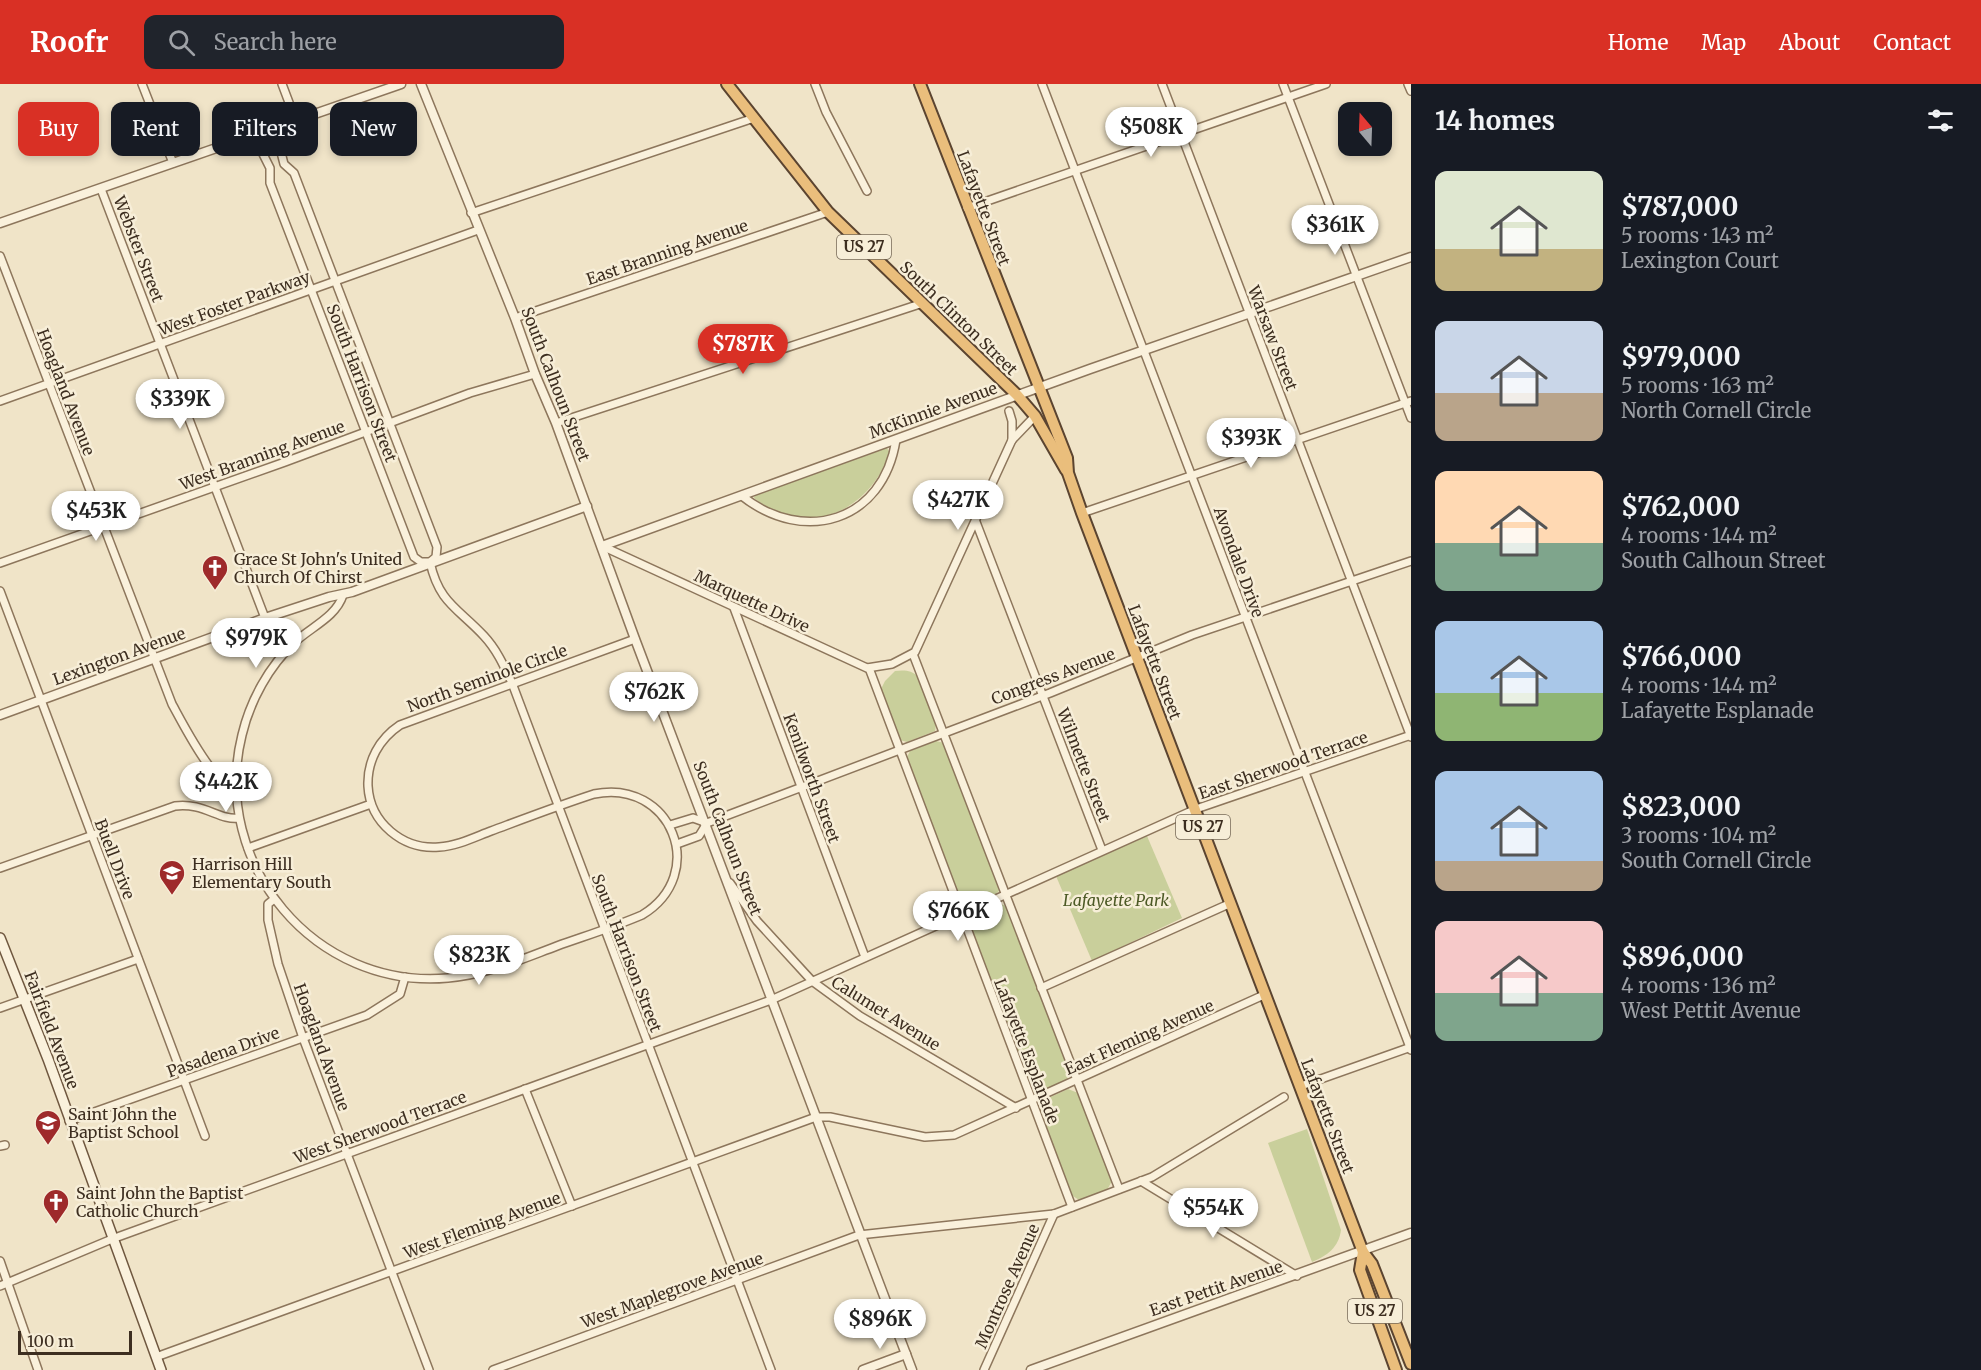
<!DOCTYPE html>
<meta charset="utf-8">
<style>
body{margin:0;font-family:Merriweather,serif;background:#20242c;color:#f1f3f6;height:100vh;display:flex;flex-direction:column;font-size:22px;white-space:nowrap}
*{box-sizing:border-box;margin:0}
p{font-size:20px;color:#9ea1a6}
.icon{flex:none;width:33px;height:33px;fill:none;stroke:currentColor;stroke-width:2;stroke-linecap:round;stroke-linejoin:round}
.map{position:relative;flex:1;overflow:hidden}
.drawer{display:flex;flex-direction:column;background:#171b24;width:570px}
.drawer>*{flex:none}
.hud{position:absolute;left:18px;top:18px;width:570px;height:54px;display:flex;gap:12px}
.needle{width:39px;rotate:341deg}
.fabs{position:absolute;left:1338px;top:18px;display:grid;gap:12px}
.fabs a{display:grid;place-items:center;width:54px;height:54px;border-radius:12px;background:#171b24;box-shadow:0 3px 9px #0003;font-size:30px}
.scale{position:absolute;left:18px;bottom:15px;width:114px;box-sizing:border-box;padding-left:6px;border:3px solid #3d2e20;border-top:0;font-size:16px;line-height:21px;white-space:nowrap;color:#3d2e20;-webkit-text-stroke:4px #f7eed8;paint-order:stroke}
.price{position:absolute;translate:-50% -51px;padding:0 14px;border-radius:21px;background:#fff;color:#222;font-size:20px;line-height:39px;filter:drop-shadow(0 2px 3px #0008)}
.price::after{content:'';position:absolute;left:50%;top:36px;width:18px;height:14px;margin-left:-9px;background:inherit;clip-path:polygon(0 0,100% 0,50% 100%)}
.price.selected{background:#d93025;color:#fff}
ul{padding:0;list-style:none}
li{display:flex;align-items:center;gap:18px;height:150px;padding:0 24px}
li span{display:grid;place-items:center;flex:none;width:168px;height:120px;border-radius:12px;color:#555}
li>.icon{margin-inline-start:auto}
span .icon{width:72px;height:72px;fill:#fffc;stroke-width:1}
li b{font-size:26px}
h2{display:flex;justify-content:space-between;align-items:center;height:72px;padding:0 24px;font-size:26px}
.chip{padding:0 21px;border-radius:12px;background:#171b24;box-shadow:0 3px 9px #0003;font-size:21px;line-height:54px}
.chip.selected{background:#d93025;color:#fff}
header{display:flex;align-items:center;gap:36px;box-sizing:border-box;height:84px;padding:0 30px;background:#d93025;color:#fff}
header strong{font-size:28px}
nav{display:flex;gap:33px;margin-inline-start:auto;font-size:21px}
.search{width:420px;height:54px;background:#20242c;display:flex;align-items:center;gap:15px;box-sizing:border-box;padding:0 21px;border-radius:12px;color:#9ea1a6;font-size:22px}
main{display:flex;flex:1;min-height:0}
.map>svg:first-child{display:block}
.green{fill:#c9cf9b}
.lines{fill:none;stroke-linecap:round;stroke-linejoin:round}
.minor-casing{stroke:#8d765c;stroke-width:10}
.tertiary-casing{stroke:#8d765c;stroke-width:11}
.secondary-casing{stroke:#6f573f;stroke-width:12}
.trunk-casing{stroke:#5b4430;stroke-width:14}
.minor{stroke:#faf1dc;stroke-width:7}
.tertiary{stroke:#faf1dc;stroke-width:8}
.secondary{stroke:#faf1dc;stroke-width:9}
.trunk{stroke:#eabe7c;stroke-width:10}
.labels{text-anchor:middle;stroke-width:5;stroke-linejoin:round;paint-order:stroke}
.shield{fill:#f7eed8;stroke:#756857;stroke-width:1.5}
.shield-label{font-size:15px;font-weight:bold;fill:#3d2e20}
.street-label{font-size:16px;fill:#3d2e20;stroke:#f7eed8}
.poi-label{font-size:16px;fill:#3d2e20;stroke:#f7eed8;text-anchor:start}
.park-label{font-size:16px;font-style:italic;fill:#4d5a26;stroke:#f7eed8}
</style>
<header>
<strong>Roofr</strong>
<div class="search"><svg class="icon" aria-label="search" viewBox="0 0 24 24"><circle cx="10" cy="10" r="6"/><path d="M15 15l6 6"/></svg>Search here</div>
<nav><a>Home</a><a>Map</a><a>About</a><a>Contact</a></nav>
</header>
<main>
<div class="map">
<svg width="1411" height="1286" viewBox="0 0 1411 1286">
<rect width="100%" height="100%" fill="#f0e4c8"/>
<g class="green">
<path d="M887 364 890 369C868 428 808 456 754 414L755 411Z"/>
<path d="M895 587C904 586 912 586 918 593 925 600 939 640 935 647L907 658 900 656 881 605 885 597Z"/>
<polygon points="936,657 944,659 998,800 999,807 996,810 969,822 961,819 906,675 910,667"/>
<polygon points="1147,752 1182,834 1092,877 1056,792"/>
<polygon points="998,819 1006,822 1070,988 1066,997 1041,1008 1031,1004 969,840 971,831"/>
<polygon points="1068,1005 1078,1009 1112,1097 1107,1106 1079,1116 1070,1110 1039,1026 1042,1017"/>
<path d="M1307 1045 1341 1146C1339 1163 1327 1172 1312 1178L1268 1059Z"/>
</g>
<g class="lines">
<g class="minor-casing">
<g id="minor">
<polyline points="142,0 173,79"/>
<polyline points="282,0 296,37"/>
<polyline points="815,0 826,28 867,107"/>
<polyline points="1042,0 1411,966"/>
<polyline points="1162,0 1411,653"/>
<polyline points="1283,0 1411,334"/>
<polyline points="1408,0 1411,7"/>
<polyline points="254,52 270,84 270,99 414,473 421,478 430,478 436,473 437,463 294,89 284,80 275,45"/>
<polyline points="101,105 265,534 274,557 284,568"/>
<polyline points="967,124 1326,0"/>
<polyline points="471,129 751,35"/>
<path d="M0 172 172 620C182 638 215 704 236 704"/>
<polyline points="515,234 828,128"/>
<polyline points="0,317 478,146"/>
<polyline points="1009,327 1012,337 1012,356"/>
<polyline points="556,339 923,219"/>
<path d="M742 412C804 461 883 438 896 356"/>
<polyline points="1082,429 1411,317"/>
<polyline points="976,438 1102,766"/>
<polyline points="602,462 867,584 892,580 915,568 1012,356 1035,332"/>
<path d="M430 478C439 519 458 524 484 552 497 566 504 582 512 599L771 1286"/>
<polyline points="0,479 285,378 470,309 535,290"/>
<polyline points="0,507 205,1052"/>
<path d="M343 511C336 533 311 543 295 558 269 582 250 617 242 651 210 780 315 906 448 894 486 891 522 875 557 862 585 852 614 843 642 831 710 790 671 694 594 710 560 721 526 734 491 747 475 753 457 762 439 763 403 766 370 739 368 702 367 677 379 655 400 641L635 555"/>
<polyline points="734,524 865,873"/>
<polyline points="913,570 1119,1105"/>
<polyline points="869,584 1072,1123"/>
<polyline points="707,739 1050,609 1192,551 1411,477"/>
<polyline points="670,741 693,734 707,739"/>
<polyline points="677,760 699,752 707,739"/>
<polyline points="248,764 371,720"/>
<path d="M0 784 175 722C203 718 220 737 239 734"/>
<polyline points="730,799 757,837 812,897 860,932 1016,1024"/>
<polyline points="273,816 268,820 268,836 278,880 303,954 429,1286"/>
<polyline points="1041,904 1231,819"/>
<polyline points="0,924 138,875"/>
<polyline points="1301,1002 1411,963"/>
<polyline points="525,1005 572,1122"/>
<polyline points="69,1037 367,931 400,910 405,893"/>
<polyline points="0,1062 5,1061"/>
<polyline points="1141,1097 1297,1192"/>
<polyline points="0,1177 38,1286"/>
<polyline points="0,1202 112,1155 771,916 1196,725 1411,651"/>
<polyline points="156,1273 816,1033 830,1033 925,1053 954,1051 1266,910"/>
<polyline points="493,1286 859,1151 1054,1130 1152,1093 1284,1013"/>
<polyline points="984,1286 1054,1130"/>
</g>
</g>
<g class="tertiary-casing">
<g id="tertiary">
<polyline points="421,0 515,234 535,290 556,339 635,555 912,1286"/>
<polyline points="0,139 401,0"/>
<polyline points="602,462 1090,285 1411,173"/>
<polyline points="0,631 265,534 329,513 352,508 587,422"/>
<polyline points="863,1286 906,1270"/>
<polyline points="1031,1286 1411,1149"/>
</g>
</g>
<g class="secondary-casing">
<polyline id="secondary" points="0,854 48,975 161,1286"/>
</g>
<g class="trunk-casing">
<g id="trunk">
<polyline points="727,0 828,128 1017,311 1035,332 1066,386"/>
<polyline points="920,0 1067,374 1068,389 1082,429 1363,1168 1372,1180 1411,1280"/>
<polyline points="1363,1168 1360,1186 1396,1286"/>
</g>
</g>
<use href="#minor" class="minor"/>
<use href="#tertiary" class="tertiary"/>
<use href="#secondary" class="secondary"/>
<use href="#trunk" class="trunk"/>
</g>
<defs>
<g id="church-pin" transform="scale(1.35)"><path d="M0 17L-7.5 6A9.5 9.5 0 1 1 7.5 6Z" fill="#9e2a2b" stroke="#f7eed8"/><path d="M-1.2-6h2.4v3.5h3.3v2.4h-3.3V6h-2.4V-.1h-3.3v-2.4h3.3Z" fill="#fff"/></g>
<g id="school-pin" transform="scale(1.35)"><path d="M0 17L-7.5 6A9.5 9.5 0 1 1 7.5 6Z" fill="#9e2a2b" stroke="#f7eed8"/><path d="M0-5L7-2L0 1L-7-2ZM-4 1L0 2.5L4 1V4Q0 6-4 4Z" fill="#fff"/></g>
</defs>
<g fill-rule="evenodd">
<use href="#church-pin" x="215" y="484"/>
<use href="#school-pin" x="172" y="789"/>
<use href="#school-pin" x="48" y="1039"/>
<use href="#church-pin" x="56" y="1118"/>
</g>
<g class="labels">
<g class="shield">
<rect x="837" y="151" width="54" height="24" rx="4.5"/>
<rect x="1176" y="731" width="54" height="24" rx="4.5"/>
<rect x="1348" y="1215" width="54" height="24" rx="4.5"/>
</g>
<g class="shield-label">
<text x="864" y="168">US 27</text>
<text x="1203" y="748">US 27</text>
<text x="1375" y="1232">US 27</text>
</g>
<g class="street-label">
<text transform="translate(984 124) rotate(69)" y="6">Lafayette Street</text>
<text transform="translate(139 165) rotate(69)" y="6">Webster Street</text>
<text transform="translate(667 168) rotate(-19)" y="6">East Branning Avenue</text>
<text transform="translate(234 219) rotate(-20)" y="6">West Foster Parkway</text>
<text transform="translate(959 234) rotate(44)" y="6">South Clinton Street</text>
<text transform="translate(1273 254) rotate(69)" y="6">Warsaw Street</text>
<text transform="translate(362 299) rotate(69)" y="6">South Harrison Street</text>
<text transform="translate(556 300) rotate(69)" y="6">South Calhoun Street</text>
<text transform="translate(66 308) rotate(69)" y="6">Hoagland Avenue</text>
<text transform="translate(933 326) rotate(-20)" y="6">McKinnie Avenue</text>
<text transform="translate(262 371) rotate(-20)" y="6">West Branning Avenue</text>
<text transform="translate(1239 478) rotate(70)" y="6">Avondale Drive</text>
<text transform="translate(752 517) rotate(25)" y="6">Marquette Drive</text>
<text transform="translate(119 572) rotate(-20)" y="6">Lexington Avenue</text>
<text transform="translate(1155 578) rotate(69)" y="6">Lafayette Street</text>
<text transform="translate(1053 592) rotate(-21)" y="6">Congress Avenue</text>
<text transform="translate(487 594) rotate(-20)" y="6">North Seminole Circle</text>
<text transform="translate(1084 681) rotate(69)" y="6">Wilmette Street</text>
<text transform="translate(1283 681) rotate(-19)" y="6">East Sherwood Terrace</text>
<text transform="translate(812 694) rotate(70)" y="6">Kenilworth Street</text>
<text transform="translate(728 754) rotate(69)" y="6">South Calhoun Street</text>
<text transform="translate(115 775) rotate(69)" y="6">Buell Drive</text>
<text transform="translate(627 869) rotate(69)" y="6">South Harrison Street</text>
<text transform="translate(886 929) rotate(32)" y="6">Calumet Avenue</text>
<text transform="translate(52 946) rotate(69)" y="6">Fairfield Avenue</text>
<text transform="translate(1139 953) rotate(-24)" y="6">East Fleming Avenue</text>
<text transform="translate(322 963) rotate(70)" y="6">Hoagland Avenue</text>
<text transform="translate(1027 967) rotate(69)" y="6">Lafayette Esplanade</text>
<text transform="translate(223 968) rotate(-20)" y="6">Pasadena Drive</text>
<text transform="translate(1328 1032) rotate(69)" y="6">Lafayette Street</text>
<text transform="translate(380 1043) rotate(-20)" y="6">West Sherwood Terrace</text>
<text transform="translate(482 1141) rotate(-20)" y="6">West Fleming Avenue</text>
<text transform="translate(1007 1202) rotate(-66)" y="6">Montrose Avenue</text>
<text transform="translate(1216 1204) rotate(-19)" y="6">East Pettit Avenue</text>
<text transform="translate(672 1206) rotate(-20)" y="6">West Maplegrove Avenue</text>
</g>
<g class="poi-label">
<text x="234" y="481">Grace St John's United<tspan x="234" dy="18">Church Of Chirst</tspan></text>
<text x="192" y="786">Harrison Hill<tspan x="192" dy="18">Elementary South</tspan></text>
<text x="68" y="1036">Saint John the<tspan x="68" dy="18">Baptist School</tspan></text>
<text x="76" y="1115">Saint John the Baptist<tspan x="76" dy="18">Catholic Church</tspan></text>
</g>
<g class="park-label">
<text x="1116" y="822">Lafayette Park</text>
</g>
</g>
</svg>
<div class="fabs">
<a><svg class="needle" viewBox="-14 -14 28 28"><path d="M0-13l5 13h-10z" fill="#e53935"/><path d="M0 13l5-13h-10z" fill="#9ea1a6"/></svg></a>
</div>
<div class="scale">100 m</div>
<b class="price" style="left:1151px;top:74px">$508K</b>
<b class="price" style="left:1335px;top:172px">$361K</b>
<b class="price selected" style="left:743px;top:291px">$787K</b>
<b class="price" style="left:180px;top:346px">$339K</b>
<b class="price" style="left:1251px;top:385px">$393K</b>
<b class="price" style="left:958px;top:447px">$427K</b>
<b class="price" style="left:96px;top:458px">$453K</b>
<b class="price" style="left:256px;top:585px">$979K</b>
<b class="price" style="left:654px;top:639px">$762K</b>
<b class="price" style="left:226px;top:729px">$442K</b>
<b class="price" style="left:958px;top:858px">$766K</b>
<b class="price" style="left:479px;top:902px">$823K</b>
<b class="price" style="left:1213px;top:1155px">$554K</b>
<b class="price" style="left:880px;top:1266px">$896K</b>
<div class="hud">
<a class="chip selected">Buy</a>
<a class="chip">Rent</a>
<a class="chip">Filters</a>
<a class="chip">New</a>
</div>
</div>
<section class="drawer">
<h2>14 homes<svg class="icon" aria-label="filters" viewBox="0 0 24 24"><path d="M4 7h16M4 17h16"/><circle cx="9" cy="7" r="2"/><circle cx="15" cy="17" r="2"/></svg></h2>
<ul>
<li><span style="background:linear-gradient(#dfe7d0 65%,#c2b280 0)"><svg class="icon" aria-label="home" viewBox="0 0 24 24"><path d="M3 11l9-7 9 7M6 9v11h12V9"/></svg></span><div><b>$787,000</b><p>5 rooms · 143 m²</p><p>Lexington Court</p></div></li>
<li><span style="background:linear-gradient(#c9d6e8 60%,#b9a48a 0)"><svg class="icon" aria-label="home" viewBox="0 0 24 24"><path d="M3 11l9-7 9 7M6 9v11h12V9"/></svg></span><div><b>$979,000</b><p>5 rooms · 163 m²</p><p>North Cornell Circle</p></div></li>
<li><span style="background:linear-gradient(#ffd9b3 60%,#7fa58c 0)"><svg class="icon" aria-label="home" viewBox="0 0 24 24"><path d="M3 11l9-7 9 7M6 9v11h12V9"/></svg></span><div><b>$762,000</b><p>4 rooms · 144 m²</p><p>South Calhoun Street</p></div></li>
<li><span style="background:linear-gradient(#a9c7e8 60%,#8fb573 0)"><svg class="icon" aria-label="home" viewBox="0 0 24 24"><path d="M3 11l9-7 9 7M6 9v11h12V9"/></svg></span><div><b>$766,000</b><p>4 rooms · 144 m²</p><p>Lafayette Esplanade</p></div></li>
<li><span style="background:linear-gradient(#a9c7e8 75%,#b9a48a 0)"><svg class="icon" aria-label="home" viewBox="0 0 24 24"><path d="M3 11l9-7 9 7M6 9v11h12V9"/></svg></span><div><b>$823,000</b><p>3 rooms · 104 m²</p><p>South Cornell Circle</p></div></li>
<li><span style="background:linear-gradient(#f6c9c9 60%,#7fa58c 0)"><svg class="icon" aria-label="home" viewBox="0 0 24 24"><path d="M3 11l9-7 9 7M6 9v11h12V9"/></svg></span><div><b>$896,000</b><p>4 rooms · 136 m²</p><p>West Pettit Avenue</p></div></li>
</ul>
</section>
</main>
